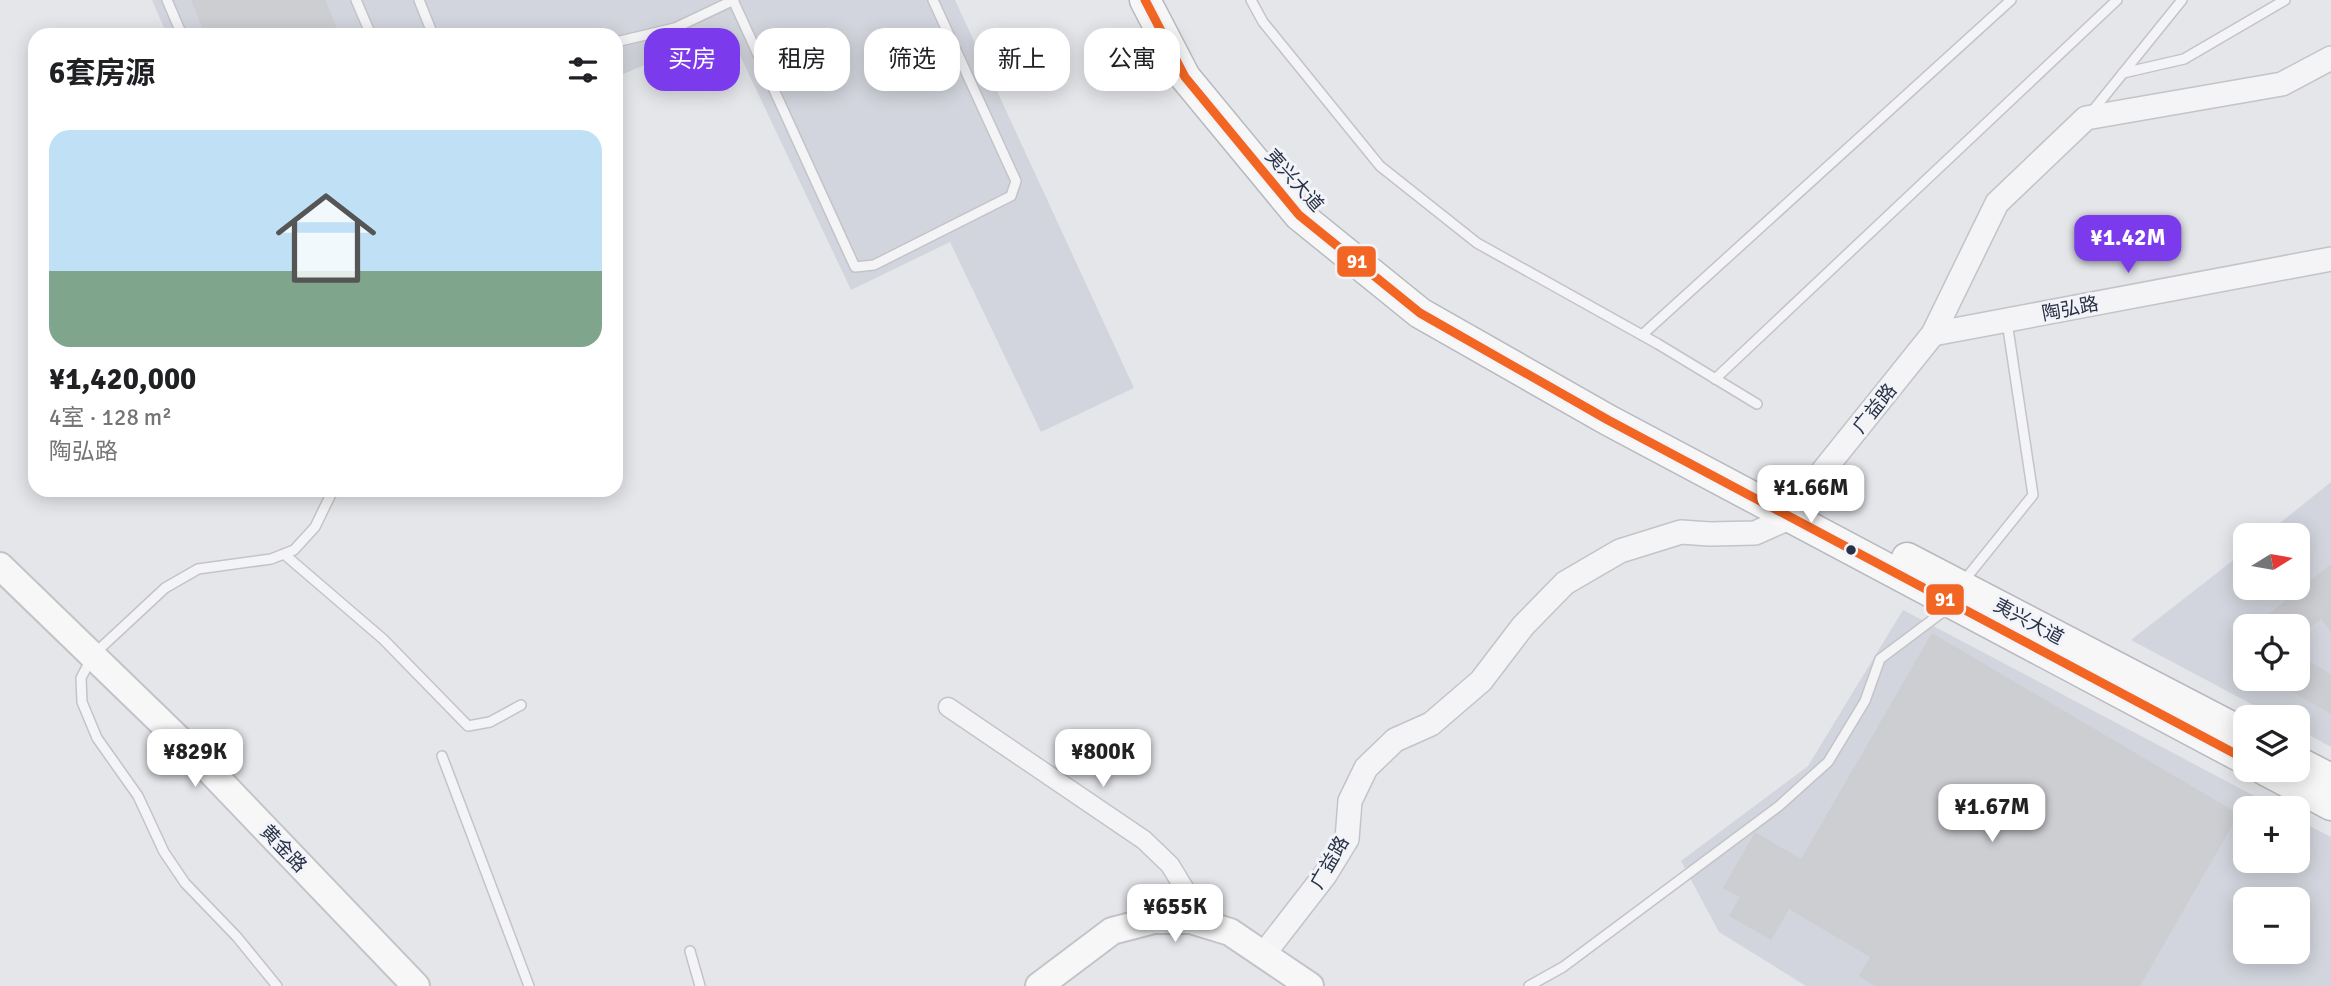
<!DOCTYPE html>
<html lang="zh">
<meta charset="utf-8">
<style>
body{margin:0;font-family:Signika,"Noto Sans SC",sans-serif;background:#f2f2f2;color:#202124;height:100vh;display:flex;flex-direction:column;font-size:26px;white-space:nowrap}
*{box-sizing:border-box;margin:0}
p{font-size:23px;color:#757577}
.icon{flex:none;width:38px;height:38px;fill:none;stroke:currentColor;stroke-width:2;stroke-linecap:round;stroke-linejoin:round}
.map{position:relative;flex:1;overflow:hidden}
.sheet{position:absolute;left:28px;top:28px;width:595px;height:469px;display:flex;flex-direction:column;background:#fff;border-radius:21px;box-shadow:0 4px 18px #0003}
.sheet>*{flex:none}
.hud{position:absolute;left:644px;top:28px;width:665px;height:63px;display:flex;gap:14px}
.needle{width:46px;rotate:79deg}
.buttons{position:absolute;left:2233px;top:523px;display:grid;gap:14px}
.buttons a{display:grid;place-items:center;width:77px;height:77px;border-radius:14px;background:#fff;box-shadow:0 4px 18px #0003;font-size:35px}
.price{position:absolute;translate:-50% -60px;padding:0 16px;border-radius:14px;background:#fff;color:#222;font-size:23px;line-height:46px;filter:drop-shadow(0 2px 4px #0008)}
.price::after{content:'';position:absolute;left:50%;top:42px;width:21px;height:16px;margin-left:-10px;background:inherit;clip-path:polygon(0 0,100% 0,50% 100%)}
.price.on{background:#7c3aed;color:#fff}
ul{padding:0;list-style:none}
li{display:grid;align-content:center;gap:14px;height:371px;padding:0 21px}
li span{display:grid;place-items:center;height:217px;border-radius:21px;color:#555}
li>.icon{margin-inline-start:auto}
span .icon{width:126px;height:126px;fill:#fffc;stroke-width:1}
li b{font-size:30px}
h2{display:flex;justify-content:space-between;align-items:center;height:84px;padding:0 21px;font-size:30px}
.chip{padding:0 24px;border-radius:21px;background:#fff;box-shadow:0 4px 18px #0003;font-size:24px;line-height:63px}
.chip.on{background:#7c3aed;color:#fff}
.map>svg:first-child{display:block}
.built{fill:#d2d5dd;fill-rule:evenodd}
.building{fill:#cdced2}
.lines{fill:none;stroke-linecap:round;stroke-linejoin:round}
.service-casing{stroke:#c2c4c8;stroke-width:12}
.minor-casing{stroke:#c2c4c8;stroke-width:21}
.tertiary-casing{stroke:#c2c4c8;stroke-width:26}
.secondary-casing{stroke:#c2c4c8;stroke-width:30}
.trunk-casing{stroke:#b6b9bf;stroke-width:33}
.service{stroke:#f4f4f6;stroke-width:9}
.minor{stroke:#f4f4f6;stroke-width:18}
.tertiary{stroke:#f4f4f6;stroke-width:23}
.secondary{stroke:#f7f7f8;stroke-width:26}
.trunk{stroke:#f7f7f8;stroke-width:30}
.bus-1-casing{stroke:#f2f4f9;stroke-width:14}
.bus-1{stroke:#f26522;stroke-width:9}
.bus-dot{fill:#293145;stroke:#f2f4f9;stroke-width:2.5}
.labels{text-anchor:middle;stroke-width:6;stroke-linejoin:round;paint-order:stroke}
.street-label{font-size:19px;fill:#293145;stroke:#f2f4f9}
.line-badge{stroke:#f2f4f9;stroke-width:2.5}
.badge-label{font-size:19px;text-anchor:middle;font-weight:bold;fill:#fff}
</style>
<div class="map">
<svg width="2331" height="986" viewBox="0 0 2331 986">
<rect width="100%" height="100%" fill="#e4e6ea"/>
<g class="built">
<polygon points="152,0 955,0 1134,388 1041,432 950,242 851,290 728,30 616,77 616,35 167,35"/>
<path d="M2331 482V747L2298 729V718L2276 717 2131 640 2245 551V588H2298V536L2265 535ZM2245 626H2298V679H2245Z"/>
<path d="M1903 610 2277 808H2245V861H2298V820L2331 837V986H1806L1719 932 1681 861 1808 766ZM2245 900H2298V952H2245Z"/>
</g>
<g class="building">
<polygon points="191,0 325,0 340,35 205,35"/>
<polygon points="2331,564 2331,632 2321,619 2298,637 2298,626 2256,626 2256,624"/>
<polygon points="1932,633 2239,814 2140,986 1875,986 1859,976 1870,957 1789,909 1771,940 1729,916 1740,897 1723,888 1755,832 1801,859"/>
<polygon points="2299,656 2331,674 2331,714 2282,686 2286,679 2298,679"/>
</g>
<g class="lines">
<g class="service-casing">
<g id="service">
<polyline points="167,0 182,35"/>
<polyline points="356,0 371,35"/>
<polyline points="419,0 433,35"/>
<polyline points="733,0 855,267 874,265 1011,196 1016,181 933,0"/>
<polyline points="1251,0 1263,22 1380,166 1477,243 1658,344 1757,404"/>
<polyline points="616,42 675,28 734,0"/>
<polyline points="2123,73 2184,59 2285,0"/>
<polyline points="2090,114 2182,0"/>
<polyline points="1642,335 2011,0"/>
<polyline points="1715,379 2117,0"/>
<polyline points="284,554 383,639 468,726 490,722 521,705"/>
<polyline points="1963,582 2033,495 2007,322"/>
<polyline points="442,756 529,986"/>
<polyline points="690,951 700,986"/>
<polyline points="277,986 237,937 185,883 164,852 138,796 97,738 82,702 81,678 93,655 165,588 198,569 271,559 294,550 315,527 333,490"/>
<polyline points="1529,986 1563,967 1779,806 1828,762 1865,701 1880,659 1948,608"/>
</g>
</g>
<g class="minor-casing">
<polyline id="minor" points="948,707 1144,840 1170,865 1184,888 1191,920"/>
</g>
<g class="tertiary-casing">
<g id="tertiary">
<polyline points="1933,334 2331,259"/>
<polyline points="1263,955 1325,875 1347,839 1350,801 1366,768 1395,740 1431,724 1481,681 1523,626 1565,583 1620,551 1681,532 1710,534 1755,533 1789,518 1799,501 1933,334 1997,203 2086,118 2282,84 2331,58"/>
</g>
</g>
<g class="secondary-casing">
<g id="secondary">
<polyline points="0,566 190,750 416,986"/>
<polyline points="1039,986 1112,931 1154,920 1191,920 1230,932 1310,986"/>
</g>
</g>
<g class="trunk-casing">
<g id="trunk">
<polyline points="1145,0 1185,77 1299,215 1420,313 1608,420 2245,759"/>
<polyline points="1907,558 2245,734"/>
<polyline points="2298,762 2331,779"/>
<polyline points="2265,770 2331,805"/>
</g>
</g>
<use href="#service" class="service"/>
<use href="#minor" class="minor"/>
<use href="#tertiary" class="tertiary"/>
<use href="#secondary" class="secondary"/>
<use href="#trunk" class="trunk"/>
<g class="bus-1-casing">
<polyline id="bus-1" points="1145,0 1185,77 1299,215 1420,313 1608,420 2245,759"/>
</g>
<use href="#bus-1" class="bus-1"/>
</g>
<circle class="bus-dot" cx="1851" cy="550" r="6"/>
<g class="labels">
<g class="street-label">
<text transform="translate(1295 180) rotate(48)" y="7">夷兴大道</text>
<text transform="translate(2070 308) rotate(-11)" y="7">陶弘路</text>
<text transform="translate(1874 408) rotate(-51)" y="7">广益路</text>
<text transform="translate(2029 621) rotate(28)" y="7">夷兴大道</text>
<text transform="translate(284 848) rotate(46)" y="7">黄金路</text>
<text transform="translate(1329 862) rotate(-60)" y="7">广益路</text>
</g>
</g>
<g class="line-badge">
<rect x="1336" y="245" width="41" height="33" rx="7" fill="#f26522"/>
<rect x="1925" y="583" width="40" height="33" rx="7" fill="#f26522"/>
</g>
<g class="badge-label">
<text x="1357" y="268">91</text>
<text x="1945" y="606">91</text>
</g>
</svg>
<div class="buttons">
<a><svg class="needle" viewBox="-14 -14 28 28"><path d="M0-13l5 13h-10z" fill="#e53935"/><path d="M0 13l5-13h-10z" fill="#757577"/></svg></a>
<a><svg class="icon" aria-label="locate" viewBox="0 0 24 24"><circle cx="12" cy="12" r="6"/><path d="M12 2v4M12 18v4M2 12h4M18 12h4"/></svg></a>
<a><svg class="icon" aria-label="layers" viewBox="0 0 24 24"><path d="M12 4l9 5-9 5-9-5zM3 14l9 5 9-5"/></svg></a>
<a>+</a>
<a>−</a>
</div>
<b class="price on" style="left:2128px;top:275px">¥1.42M</b>
<b class="price" style="left:1811px;top:525px">¥1.66M</b>
<b class="price" style="left:195px;top:789px">¥829K</b>
<b class="price" style="left:1103px;top:789px">¥800K</b>
<b class="price" style="left:1992px;top:844px">¥1.67M</b>
<b class="price" style="left:1175px;top:944px">¥655K</b>
<div class="hud">
<a class="chip on">买房</a>
<a class="chip">租房</a>
<a class="chip">筛选</a>
<a class="chip">新上</a>
<a class="chip">公寓</a>
</div>
<section class="sheet">
<h2>6套房源<svg class="icon" aria-label="filters" viewBox="0 0 24 24"><path d="M4 7h16M4 17h16"/><circle cx="9" cy="7" r="2"/><circle cx="15" cy="17" r="2"/></svg></h2>
<ul>
<li><span style="background:linear-gradient(#bfe0f5 65%,#7fa58c 0)"><svg class="icon" aria-label="home" viewBox="0 0 24 24"><path d="M3 11l9-7 9 7M6 9v11h12V9"/></svg></span><div><b>¥1,420,000</b><p>4室 · 128 m²</p><p>陶弘路</p></div></li>
</ul>
</section>
</div>
